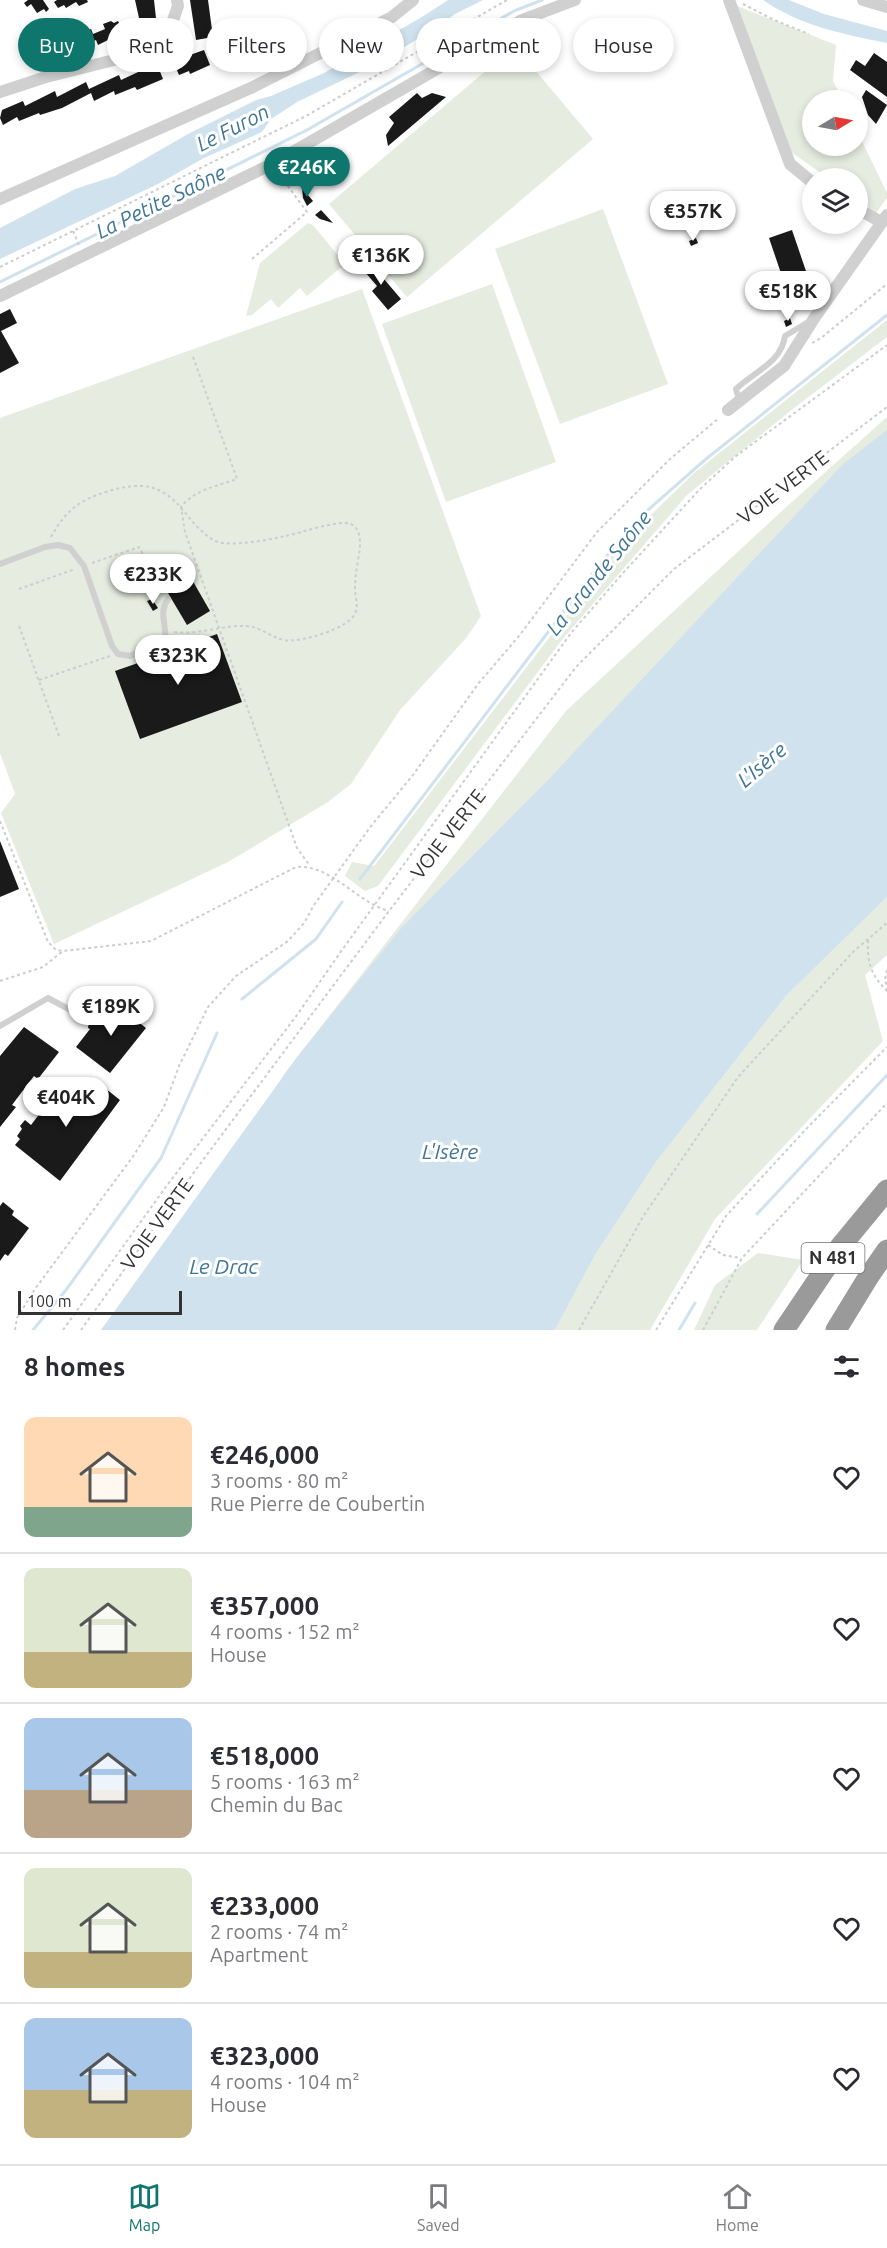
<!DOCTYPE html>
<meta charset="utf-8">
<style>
body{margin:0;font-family:Ubuntu,sans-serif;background:#f2f2f3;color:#2b2b33;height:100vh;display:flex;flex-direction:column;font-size:22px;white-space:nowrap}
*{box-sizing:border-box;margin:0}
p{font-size:20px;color:#7c7c81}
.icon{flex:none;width:33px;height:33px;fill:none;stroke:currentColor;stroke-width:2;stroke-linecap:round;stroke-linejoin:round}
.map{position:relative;height:1330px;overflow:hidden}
.drawer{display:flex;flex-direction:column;background:#fff;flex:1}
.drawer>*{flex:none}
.banner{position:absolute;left:18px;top:18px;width:852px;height:54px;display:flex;gap:12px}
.needle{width:39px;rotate:80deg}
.tools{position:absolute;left:802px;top:90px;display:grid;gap:12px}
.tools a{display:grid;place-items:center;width:66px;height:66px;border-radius:50%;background:#fff;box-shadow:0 3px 9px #0003;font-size:30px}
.scale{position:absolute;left:18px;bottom:15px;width:164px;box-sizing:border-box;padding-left:6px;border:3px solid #333;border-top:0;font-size:16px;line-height:21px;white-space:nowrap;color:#333;-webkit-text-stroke:4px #fff;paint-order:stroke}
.price{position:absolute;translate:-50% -51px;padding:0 14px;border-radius:21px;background:#fff;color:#222;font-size:20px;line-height:39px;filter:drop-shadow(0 2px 3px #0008)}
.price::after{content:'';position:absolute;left:50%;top:36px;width:18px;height:14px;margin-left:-9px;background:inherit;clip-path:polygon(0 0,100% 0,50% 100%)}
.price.selected{background:#0f766e;color:#fff}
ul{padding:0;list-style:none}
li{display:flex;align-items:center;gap:18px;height:150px;padding:0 24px}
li+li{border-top:2px solid #e1e1e2}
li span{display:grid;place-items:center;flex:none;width:168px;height:120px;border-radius:12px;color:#555}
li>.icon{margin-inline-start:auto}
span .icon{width:72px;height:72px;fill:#fffc;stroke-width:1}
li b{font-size:26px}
h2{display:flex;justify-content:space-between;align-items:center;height:72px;padding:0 24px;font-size:26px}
.tag{padding:0 21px;border-radius:27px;background:#fff;box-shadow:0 3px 9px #0003;font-size:21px;line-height:54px}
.tag.selected{background:#0f766e;color:#fff}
.tab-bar{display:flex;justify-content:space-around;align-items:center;height:84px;border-top:2px solid #e1e1e2;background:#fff;font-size:16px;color:#7c7c81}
.tab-bar a{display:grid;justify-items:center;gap:3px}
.tab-bar .selected{color:#0f766e}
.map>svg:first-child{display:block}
.green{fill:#e6ecdf}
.water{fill:#cfe2ee}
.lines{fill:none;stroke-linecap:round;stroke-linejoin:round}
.stream{stroke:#cfe2ee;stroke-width:3}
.building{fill:#1a1a1a}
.path{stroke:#cdcdcd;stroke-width:2;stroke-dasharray:3 3;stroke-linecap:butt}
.lane{stroke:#d0d0d0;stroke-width:6}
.street{stroke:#d0d0d0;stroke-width:12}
.highway{stroke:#9a9a9a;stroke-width:21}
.labels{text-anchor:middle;stroke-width:6;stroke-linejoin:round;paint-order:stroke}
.shield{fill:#fff;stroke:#707070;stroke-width:1.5}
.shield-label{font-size:18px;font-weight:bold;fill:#333}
.street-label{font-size:20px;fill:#333;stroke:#fff}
.water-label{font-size:21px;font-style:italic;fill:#3f7597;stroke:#fff}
</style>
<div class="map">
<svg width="887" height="1330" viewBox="0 0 887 1330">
<rect width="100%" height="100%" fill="#fff"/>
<g class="green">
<polygon points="737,6 836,45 833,81 843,100 813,100 813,146 858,146 858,133 887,193 887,198 876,213 858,200 858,178 828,178 791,152"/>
<polygon points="515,46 593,139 407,297 329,204"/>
<polygon points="603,209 668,384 560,424 495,249"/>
<polygon points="308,223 313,225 345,264 307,296 300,288 278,308 271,299 252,315 246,316 260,263"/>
<polygon points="492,284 556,462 446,502 382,324"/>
<polygon points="362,289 481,616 467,637 400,710 351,784 328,802 228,862 54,944 1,813 15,794 0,753 0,418"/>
<polygon points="887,320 887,337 794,408 687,495 561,641 378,886 365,891 345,876 352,862 374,866 621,544 694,473"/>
<polygon points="887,417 887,463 459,892 281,1078 566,711 783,510"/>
<polygon points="887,897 887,955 865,975 883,1041 715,1219 650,1330 555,1330 595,1255 656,1162 786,996"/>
<polygon points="758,1253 803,1260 757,1330 694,1330 715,1285"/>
</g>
<g class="water">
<polygon points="448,0 483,0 455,14 433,30 372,66 297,102 271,119 262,132 204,158 158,184 0,259 0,228 75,189 115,176 188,134 256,100 271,96 324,73 422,17"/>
<path d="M763 0H789L824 14 887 31V43C843 34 801 26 763 0Z"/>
<polygon points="887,430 887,897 786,996 656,1162 595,1255 555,1330 101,1330 297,1057 403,926 548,780 843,464"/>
</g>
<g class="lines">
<g class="stream">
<polyline points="0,282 307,130 514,11 542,0"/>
<polyline points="360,879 600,564 640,517 706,459 887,315"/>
<polyline points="242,999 316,939 342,902"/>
<polyline points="757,1214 887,1075"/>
<polyline points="33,1330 66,1290 161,1158 217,1033"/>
<polyline points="679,1330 695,1303"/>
</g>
</g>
<g class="building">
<polygon points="28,0 43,0 49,9 46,12 44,9 37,13 31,4 27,7 24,3"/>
<polygon points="57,0 87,0 88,2 79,6 76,2 66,8 64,5 58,8 54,2"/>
<polygon points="135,0 154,0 156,18 143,20 143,18 139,18"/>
<polygon points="190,0 208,0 213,37 196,40"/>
<polygon points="111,21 114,23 118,21 124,32 98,45 96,40 66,54 64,49 30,64 25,54 30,52 28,49 38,45 39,49 59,38 62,43 91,29 93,34 105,29 103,24"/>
<polygon points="204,50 210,65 190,74 189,71 179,75 173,61"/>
<polygon points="874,53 887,62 887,97 850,70 856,60 865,66"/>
<polygon points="230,55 232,60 224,64 222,60"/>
<polygon points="151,66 154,71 159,69 163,79 137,90 135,87 115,95 114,91 94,101 91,93 62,108 40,115 39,113 19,121 17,117 3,125 0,118 2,110 23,101 25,106 55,91 57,97 86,82 89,89 119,75 121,80"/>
<polygon points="866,90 887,105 876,124 868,115 862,97"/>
<polygon points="417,93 422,98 432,93 446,97 388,146 386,135 394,123 389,117"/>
<polygon points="302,188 313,201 307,206 303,198"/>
<polygon points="321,210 333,223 320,219 315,215"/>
<polygon points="792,230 808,277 785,285 769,238"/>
<polygon points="696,238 698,243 691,246 689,241"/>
<polygon points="366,258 401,299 388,310 372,291 377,286 359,265"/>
<polygon points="10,309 17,323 1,331 19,363 0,373 0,314"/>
<polygon points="790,318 792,324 786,327 784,321"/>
<polygon points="183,564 210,611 187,625 159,578"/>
<polygon points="152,599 158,608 153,611 147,601"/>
<polygon points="217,634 242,702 140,739 115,671 138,663 138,660 142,655 146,659 154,657 155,650 162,654"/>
<polygon points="0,841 19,889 0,897"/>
<polygon points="112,1001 146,1028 110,1073 76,1047 90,1029 88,1028 89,1022 93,1019 97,1020"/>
<polygon points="24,1027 59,1052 38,1079 34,1076 12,1105 16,1107 0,1127 0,1056"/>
<polygon points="91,1077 120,1100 60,1181 15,1145 20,1139 17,1136 22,1129 20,1126 25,1120 31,1125 56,1092 71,1103"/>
<polygon points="3,1202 14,1211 12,1215 29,1228 8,1256 5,1254 0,1261 0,1206"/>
</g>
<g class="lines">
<g class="path">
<polyline points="743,4 774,20 809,34"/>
<polyline points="73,231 79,245"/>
<polyline points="252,259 307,212 279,174"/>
<polyline points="0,267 306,116 507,0"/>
<polyline points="812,343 821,338 887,284"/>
<path d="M193 357 237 479C217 486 194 490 181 507L185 532 297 848 310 866"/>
<path d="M51 537C66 510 79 500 109 491 140 482 160 483 182 509 189 517 195 526 203 532 209 538 214 542 223 543 243 545 266 540 286 536 300 533 340 519 351 524 365 531 359 554 357 566 356 574 355 581 355 589 355 596 358 604 356 611 353 628 300 643 284 640 270 637 261 627 246 626 222 625 199 635 174 632"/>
<polyline points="92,563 139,547 165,593"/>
<polyline points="19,589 75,569"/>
<polyline points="19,626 59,736"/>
<polyline points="39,680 110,656"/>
<path d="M0 821 48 942 56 950 63 951 151 941 296 867C331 864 356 902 389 911"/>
<path d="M868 940C867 963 871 975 887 991"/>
<polyline points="887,970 885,979 887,989"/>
<polyline points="0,981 43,967 63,951"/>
<polyline points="708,1245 723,1255 741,1258"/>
<polyline points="15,1330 17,1318 35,1289 134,1155 164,1107 179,1066 208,1007 236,976 288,941 304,923 314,905 371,826 413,775 478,684 519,636 597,532 670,459 719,418"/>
<polyline points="63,1330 165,1188 297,1015 342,950 571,633 623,573 700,489 736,456 887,345"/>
<polyline points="81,1330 197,1168 389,911 576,667 674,569 887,407"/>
<polyline points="579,1330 644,1215 738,1077 854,951 887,923"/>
<polyline points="656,1330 726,1216 809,1126 887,1047"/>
<polyline points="703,1330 742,1258 887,1103"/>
</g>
<g class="lane">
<path d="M739 400 736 389C755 371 781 363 785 336L810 321"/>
<path d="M0 564 45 547 58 545 70 548 84 566 112 646 118 654 130 656 165 639C167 624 158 613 168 599"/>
<polyline points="0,1026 48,998 76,1013"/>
</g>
<g class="street">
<polyline points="729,0 790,164 813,183"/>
<polyline points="863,0 887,7"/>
<polyline points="0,92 46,77 134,55 167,37 178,6 177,0"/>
<polyline points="0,199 253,87 392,17 413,0"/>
<polyline points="858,209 881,222"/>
<polyline points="0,296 272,164 522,20 575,0"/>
<polyline points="728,410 784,366 815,317 887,215"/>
</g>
<g class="highway">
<polyline points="784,1330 840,1247 887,1190"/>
<polyline points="836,1330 869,1276 887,1250"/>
</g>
</g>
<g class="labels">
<rect class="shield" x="801.5" y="1243" width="63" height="30" rx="4.5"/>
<g class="shield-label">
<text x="833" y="1264">N 481</text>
</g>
<g class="street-label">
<text transform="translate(783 487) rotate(-37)" y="7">VOIE VERTE</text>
<text transform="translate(448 834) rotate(-52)" y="7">VOIE VERTE</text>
<text transform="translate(157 1224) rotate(-54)" y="7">VOIE VERTE</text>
</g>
<g class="water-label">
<text transform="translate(233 128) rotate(-27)" y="7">Le Furon</text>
<text transform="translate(161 202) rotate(-26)" y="7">La Petite Saône</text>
<text transform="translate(599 573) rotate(-51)" y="7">La Grande Saône</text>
<text transform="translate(762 765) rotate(-40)" y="7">L'Isère</text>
<text x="450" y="1159">L'Isère</text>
<text x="224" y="1274">Le Drac</text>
</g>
</g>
</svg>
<div class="tools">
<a><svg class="needle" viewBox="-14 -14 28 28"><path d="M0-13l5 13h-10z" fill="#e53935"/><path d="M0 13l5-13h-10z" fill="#7c7c81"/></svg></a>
<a><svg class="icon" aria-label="layers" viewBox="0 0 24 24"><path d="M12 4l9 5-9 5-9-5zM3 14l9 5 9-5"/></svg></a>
</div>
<div class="scale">100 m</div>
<b class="price selected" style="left:307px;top:198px">€246K</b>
<b class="price" style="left:693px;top:242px">€357K</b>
<b class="price" style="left:381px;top:286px">€136K</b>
<b class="price" style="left:788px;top:322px">€518K</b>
<b class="price" style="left:153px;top:605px">€233K</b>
<b class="price" style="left:178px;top:686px">€323K</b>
<b class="price" style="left:111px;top:1037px">€189K</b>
<b class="price" style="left:66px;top:1128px">€404K</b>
<div class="banner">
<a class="tag selected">Buy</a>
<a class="tag">Rent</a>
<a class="tag">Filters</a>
<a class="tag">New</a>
<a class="tag">Apartment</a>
<a class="tag">House</a>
</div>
</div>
<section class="drawer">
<h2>8 homes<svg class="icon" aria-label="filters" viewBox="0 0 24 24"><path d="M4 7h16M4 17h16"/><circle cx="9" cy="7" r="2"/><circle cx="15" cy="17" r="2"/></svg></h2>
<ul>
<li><span style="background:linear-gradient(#ffd9b3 75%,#7fa58c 0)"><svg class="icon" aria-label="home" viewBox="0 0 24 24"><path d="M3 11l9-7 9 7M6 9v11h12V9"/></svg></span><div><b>€246,000</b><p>3 rooms · 80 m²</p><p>Rue Pierre de Coubertin</p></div><svg class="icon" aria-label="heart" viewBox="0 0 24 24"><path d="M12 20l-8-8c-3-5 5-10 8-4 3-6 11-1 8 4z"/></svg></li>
<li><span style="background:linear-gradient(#dfe7d0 70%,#c2b280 0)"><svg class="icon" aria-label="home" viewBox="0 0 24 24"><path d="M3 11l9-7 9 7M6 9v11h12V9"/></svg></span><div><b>€357,000</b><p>4 rooms · 152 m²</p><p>House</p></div><svg class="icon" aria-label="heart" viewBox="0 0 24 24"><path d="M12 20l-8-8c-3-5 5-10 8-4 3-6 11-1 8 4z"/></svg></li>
<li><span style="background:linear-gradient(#a9c7e8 60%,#b9a48a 0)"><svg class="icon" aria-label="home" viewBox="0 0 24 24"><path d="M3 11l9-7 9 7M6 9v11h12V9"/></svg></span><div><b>€518,000</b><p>5 rooms · 163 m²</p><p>Chemin du Bac</p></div><svg class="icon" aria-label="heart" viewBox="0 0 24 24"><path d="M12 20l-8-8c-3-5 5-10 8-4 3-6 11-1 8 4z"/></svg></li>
<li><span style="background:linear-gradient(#dfe7d0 70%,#c2b280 0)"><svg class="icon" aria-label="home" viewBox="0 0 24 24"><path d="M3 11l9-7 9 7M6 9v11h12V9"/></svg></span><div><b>€233,000</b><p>2 rooms · 74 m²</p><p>Apartment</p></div><svg class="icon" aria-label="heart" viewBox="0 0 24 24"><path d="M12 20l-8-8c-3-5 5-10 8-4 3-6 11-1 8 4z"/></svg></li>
<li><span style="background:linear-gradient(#a9c7e8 60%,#c2b280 0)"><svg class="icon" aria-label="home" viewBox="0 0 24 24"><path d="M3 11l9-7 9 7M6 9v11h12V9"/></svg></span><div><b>€323,000</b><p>4 rooms · 104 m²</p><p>House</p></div><svg class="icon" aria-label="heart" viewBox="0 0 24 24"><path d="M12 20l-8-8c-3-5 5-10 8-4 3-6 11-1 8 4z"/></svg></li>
</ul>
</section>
<nav class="tab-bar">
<a class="selected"><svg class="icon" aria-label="map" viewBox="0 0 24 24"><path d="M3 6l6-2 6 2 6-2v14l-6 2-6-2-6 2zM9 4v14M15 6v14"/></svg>Map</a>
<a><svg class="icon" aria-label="saved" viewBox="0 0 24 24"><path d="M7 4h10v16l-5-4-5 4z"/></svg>Saved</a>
<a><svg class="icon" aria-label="home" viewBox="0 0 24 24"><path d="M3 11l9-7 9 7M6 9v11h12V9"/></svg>Home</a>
</nav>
